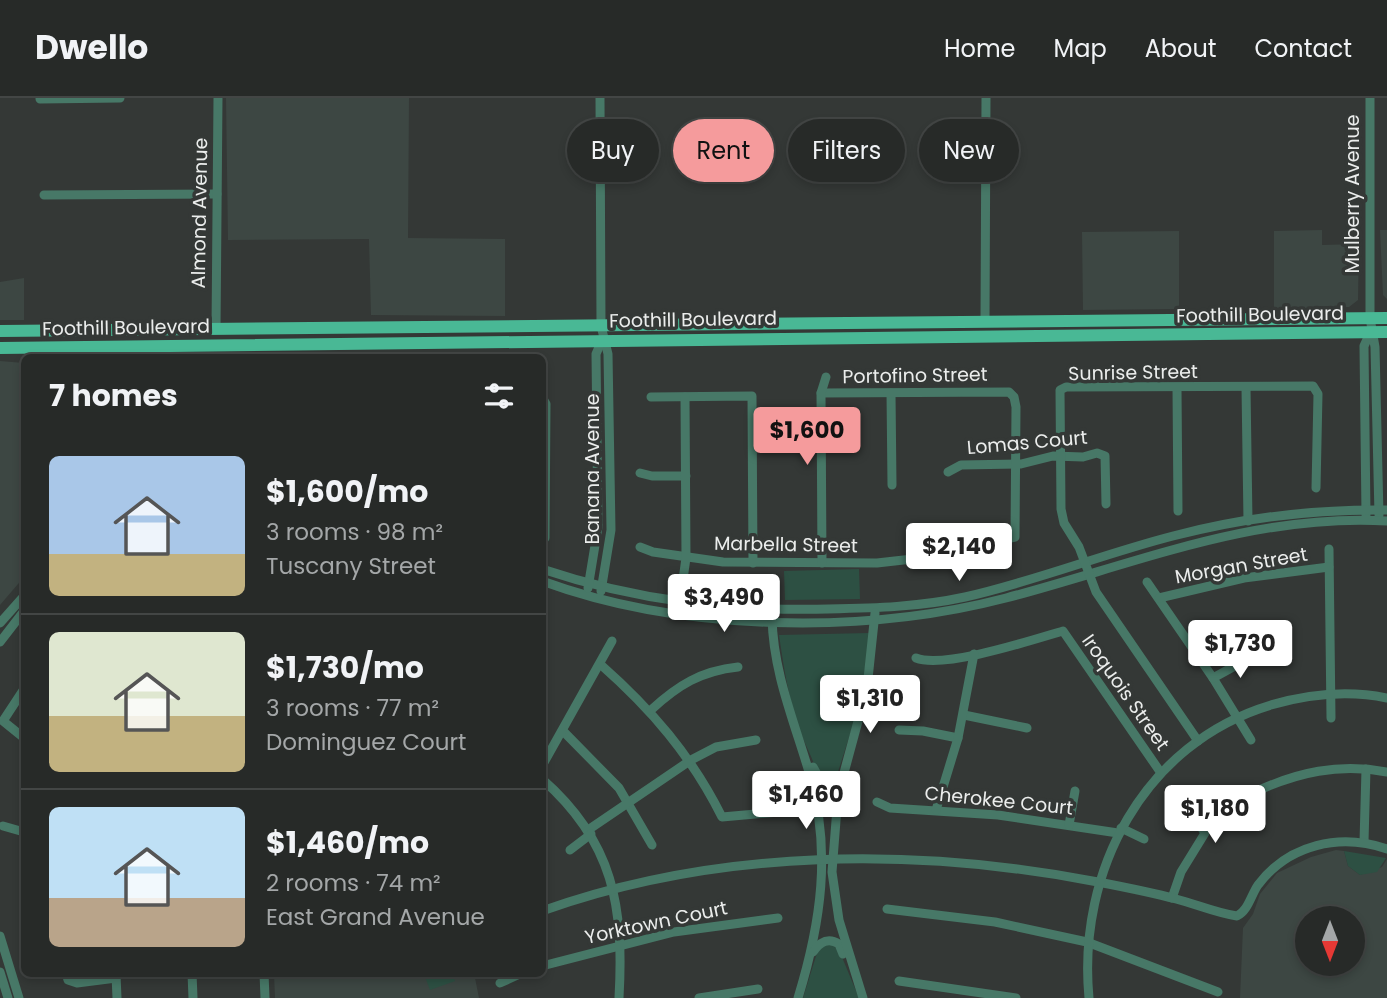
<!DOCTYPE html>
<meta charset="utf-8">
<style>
body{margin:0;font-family:Poppins,sans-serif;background:#2f3230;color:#f1f3f6;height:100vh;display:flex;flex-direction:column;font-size:26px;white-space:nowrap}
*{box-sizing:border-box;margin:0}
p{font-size:23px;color:#a4a7a8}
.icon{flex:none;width:38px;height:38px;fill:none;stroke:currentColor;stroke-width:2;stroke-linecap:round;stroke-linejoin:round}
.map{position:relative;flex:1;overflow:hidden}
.drawer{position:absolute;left:21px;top:256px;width:525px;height:623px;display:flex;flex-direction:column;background:#272a28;border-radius:10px;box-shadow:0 4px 10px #0003,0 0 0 2px #434645}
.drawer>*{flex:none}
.top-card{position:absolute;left:567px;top:21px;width:665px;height:63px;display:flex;gap:14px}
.needle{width:46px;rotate:180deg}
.buttons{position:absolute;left:1295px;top:808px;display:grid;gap:14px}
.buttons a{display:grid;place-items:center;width:70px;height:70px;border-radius:50%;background:#272a28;box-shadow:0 4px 10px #0003,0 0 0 2px #434645;font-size:35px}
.price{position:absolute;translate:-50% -60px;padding:0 16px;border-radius:7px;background:#fff;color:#222;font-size:23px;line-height:46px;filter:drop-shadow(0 2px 4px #0008)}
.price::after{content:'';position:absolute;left:50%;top:42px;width:21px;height:16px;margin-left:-10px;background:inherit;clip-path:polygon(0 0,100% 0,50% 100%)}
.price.selected{background:#f59b9c;color:#111}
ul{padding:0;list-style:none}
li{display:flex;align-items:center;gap:21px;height:175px;padding:0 28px}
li+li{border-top:2px solid #434645}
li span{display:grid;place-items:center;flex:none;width:196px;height:140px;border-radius:10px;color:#555}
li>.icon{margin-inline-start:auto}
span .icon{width:84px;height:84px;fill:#fffc;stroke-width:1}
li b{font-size:30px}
h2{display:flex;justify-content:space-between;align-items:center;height:84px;padding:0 28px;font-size:30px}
.tag{padding:0 24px;border-radius:32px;background:#272a28;box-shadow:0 4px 10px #0003,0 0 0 2px #434645;font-size:24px;line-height:63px}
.tag.selected{background:#f59b9c;color:#111}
header{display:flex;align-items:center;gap:42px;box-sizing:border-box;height:98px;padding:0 35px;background:#272a28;border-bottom:2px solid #434645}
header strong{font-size:33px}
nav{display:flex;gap:38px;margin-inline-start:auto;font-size:24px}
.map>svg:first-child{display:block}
.built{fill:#3d4743;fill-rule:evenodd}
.green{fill:#2d5043}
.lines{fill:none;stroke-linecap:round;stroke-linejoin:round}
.minor{stroke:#477867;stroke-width:9}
.major{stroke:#49b895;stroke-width:12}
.labels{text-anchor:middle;stroke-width:7;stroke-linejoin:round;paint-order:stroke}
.street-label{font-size:19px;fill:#ebedec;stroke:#343836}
</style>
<header>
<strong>Dwello</strong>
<nav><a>Home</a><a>Map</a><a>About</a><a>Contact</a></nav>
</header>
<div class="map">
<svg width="1387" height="900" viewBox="0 0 1387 900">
<rect width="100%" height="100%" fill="#343836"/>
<g class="built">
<polygon points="226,0 409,0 408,140 505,141 505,218 371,217 369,141 228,142"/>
<polygon points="1322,132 1322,147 1359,146 1358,202 1349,209 1274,211 1274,133"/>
<polygon points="1380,132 1387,132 1387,201 1383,197"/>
<polygon points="1179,133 1179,211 1083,212 1082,134"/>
<polygon points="24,180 24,222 0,222 0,184"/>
<polygon points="0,263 24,265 24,479 0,507"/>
<path d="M1336 752 1344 753 1348 768 1360 777 1382 769 1387 761V900H1240L1243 830 1253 816 1260 796 1277 775 1311 759ZM1307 821H1353V866H1307Z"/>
<polygon points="274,875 474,875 479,900 275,900"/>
</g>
<g class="green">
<polygon points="859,471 860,501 785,502 784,473"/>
<path d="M870 535 860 605 837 677 832 682 824 683C816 675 814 664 809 654 791 617 785 578 779 537Z"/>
<polygon points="1344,753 1386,760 1377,774 1360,777 1348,768"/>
<polygon points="824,847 832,847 839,852 859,900 803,900 817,855"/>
<polygon points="452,875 455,883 430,892 424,876"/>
</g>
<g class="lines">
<g class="minor">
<polyline points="600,0 601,228 608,256 611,432 601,493"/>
<polyline points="1370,0 1370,220 1375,249 1379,417"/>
<polyline points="40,1 120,0"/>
<polyline points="44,97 217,96"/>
<polyline points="985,224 986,0"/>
<polyline points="216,231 218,0"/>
<polyline points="1177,290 1178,413"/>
<polyline points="1246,290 1248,423"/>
<polyline points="891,295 892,387"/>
<polyline points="542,299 546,306 545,440"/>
<polyline points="651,299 752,298 753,465"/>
<polyline points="948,374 961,367 1021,366 1053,358 1083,359 1097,355 1105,358 1106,406"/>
<polyline points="640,375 652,378 686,378"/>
<polyline points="1366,417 1364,248 1370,235"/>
<polyline points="640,449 653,454 723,464 877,465 930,459 1015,439 1016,309 1014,299 1009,294 821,295"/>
<polyline points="1329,451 1331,620"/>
<polyline points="822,465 821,295 826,279"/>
<path d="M542 471C637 503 729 513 828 511 875 510 919 509 965 499 1036 483 1103 456 1173 438 1242 420 1315 411 1387 412"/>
<path d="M542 483C681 534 864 537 1006 500 1132 467 1254 415 1387 423"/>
<polyline points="1147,484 1213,580 1251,642"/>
<polyline points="588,490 598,429 596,256 602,242"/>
<polyline points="1159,500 1244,480 1329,469"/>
<polyline points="679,510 686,460 685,299"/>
<path d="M772 519C773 574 794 623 809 674 832 752 821 825 798 900"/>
<polyline points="0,525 24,498"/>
<polyline points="0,544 24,513"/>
<path d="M916 560C944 571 1032 542 1063 533L1161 675"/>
<path d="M600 566C651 611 691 657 722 719L779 714"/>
<polyline points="1213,580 1253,558"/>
<polyline points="24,591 3,623 24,640"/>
<path d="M651 612C678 587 701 573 738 569"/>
<polyline points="964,617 1027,630"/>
<polyline points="899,632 923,633 958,640"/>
<polyline points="563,633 619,690 652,747"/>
<polyline points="1198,643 1096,494 1079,449 1064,425 1061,411 1060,292 1066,289 1313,288 1318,296 1316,390"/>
<polyline points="542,668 612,543"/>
<polyline points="813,669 823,687 832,686 840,678"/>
<path d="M542 681C614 744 624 809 619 900"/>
<path d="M1253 695C1297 674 1339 665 1387 674"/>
<polyline points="877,704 890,710 998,717 1118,735"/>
<polyline points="936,712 958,640 974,556"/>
<polyline points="1069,727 1075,693"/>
<polyline points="3,728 24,734"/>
<polyline points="1121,730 1144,741"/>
<polyline points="588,732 691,662 716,649 756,642"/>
<polyline points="1364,744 1366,671"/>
<polyline points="570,752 591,736"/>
<polyline points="1172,800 1181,774 1205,735 1181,698"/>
<polyline points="887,811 995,824 1087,844 1218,894"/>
<path d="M542 813C719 750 916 749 1098 784 1124 789 1150 794 1176 801 1196 806 1216 815 1237 818 1248 813 1251 797 1258 787 1289 746 1340 735 1387 751"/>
<polyline points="0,838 19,900"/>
<path d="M813 854C820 844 828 839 839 846L843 856"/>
<polyline points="542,868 674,834 778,820"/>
<polyline points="0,874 8,900"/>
<polyline points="66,875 68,882 77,885 116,880"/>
<polyline points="192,875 193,900"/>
<polyline points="264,875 265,900"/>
<polyline points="116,877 117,900"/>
<polyline points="899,883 1016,900"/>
<polyline points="500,885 522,875"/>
<polyline points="699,900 758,891"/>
<polyline points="863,900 839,822 832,774 838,697 867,590 875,515"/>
<path d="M1089 900C1077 773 1144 645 1271 607 1309 596 1348 592 1387 600"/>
</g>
<g class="major">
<polyline points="0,233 1387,220"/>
<polyline points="0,250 1387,234"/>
</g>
</g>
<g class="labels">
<g class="street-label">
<text transform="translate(1352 96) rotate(-90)" y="7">Mulberry Avenue</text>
<text transform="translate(199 115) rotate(-89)" y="7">Almond Avenue</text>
<text transform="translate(1260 216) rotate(-1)" y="7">Foothill Boulevard</text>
<text transform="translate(693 221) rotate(-1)" y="7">Foothill Boulevard</text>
<text transform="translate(126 229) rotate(-1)" y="7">Foothill Boulevard</text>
<text transform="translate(1133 274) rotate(-1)" y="7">Sunrise Street</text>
<text transform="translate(915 277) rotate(-1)" y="7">Portofino Street</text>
<text transform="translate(1027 344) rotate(-5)" y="7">Lomas Court</text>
<text transform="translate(592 371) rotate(-90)" y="7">Banana Avenue</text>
<text transform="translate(786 446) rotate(1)" y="7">Marbella Street</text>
<text transform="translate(1241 467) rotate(-10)" y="7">Morgan Street</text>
<text transform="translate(1126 594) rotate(55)" y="7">Iroquois Street</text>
<text transform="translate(999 702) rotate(6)" y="7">Cherokee Court</text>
<text transform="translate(656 824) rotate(-12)" y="7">Yorktown Court</text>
</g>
</g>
</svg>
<div class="buttons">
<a><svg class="needle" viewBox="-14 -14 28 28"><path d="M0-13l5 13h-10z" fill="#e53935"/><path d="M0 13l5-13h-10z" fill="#a4a7a8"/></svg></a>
</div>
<b class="price selected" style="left:807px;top:369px">$1,600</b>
<b class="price" style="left:959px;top:485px">$2,140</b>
<b class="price" style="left:724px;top:536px">$3,490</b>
<b class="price" style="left:1240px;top:582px">$1,730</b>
<b class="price" style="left:870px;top:637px">$1,310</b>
<b class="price" style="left:806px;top:733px">$1,460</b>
<b class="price" style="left:1215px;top:747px">$1,180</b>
<div class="top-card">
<a class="tag">Buy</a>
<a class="tag selected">Rent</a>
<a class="tag">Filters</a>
<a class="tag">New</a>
</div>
<section class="drawer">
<h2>7 homes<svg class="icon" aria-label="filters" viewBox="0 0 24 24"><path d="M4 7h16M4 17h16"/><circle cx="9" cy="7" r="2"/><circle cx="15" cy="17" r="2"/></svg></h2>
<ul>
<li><span style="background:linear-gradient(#a9c7e8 70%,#c2b280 0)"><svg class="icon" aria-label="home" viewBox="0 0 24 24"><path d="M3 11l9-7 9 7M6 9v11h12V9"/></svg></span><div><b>$1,600/mo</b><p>3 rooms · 98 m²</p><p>Tuscany Street</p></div></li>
<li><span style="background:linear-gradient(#dfe7d0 60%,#c2b280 0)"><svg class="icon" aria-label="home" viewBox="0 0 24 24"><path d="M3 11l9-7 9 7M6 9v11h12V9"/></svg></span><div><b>$1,730/mo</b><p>3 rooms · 77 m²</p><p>Dominguez Court</p></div></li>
<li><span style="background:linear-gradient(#bfe0f5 65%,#b9a48a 0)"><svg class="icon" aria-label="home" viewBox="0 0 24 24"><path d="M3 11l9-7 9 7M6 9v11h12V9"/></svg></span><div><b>$1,460/mo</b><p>2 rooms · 74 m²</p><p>East Grand Avenue</p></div></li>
</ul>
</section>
</div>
